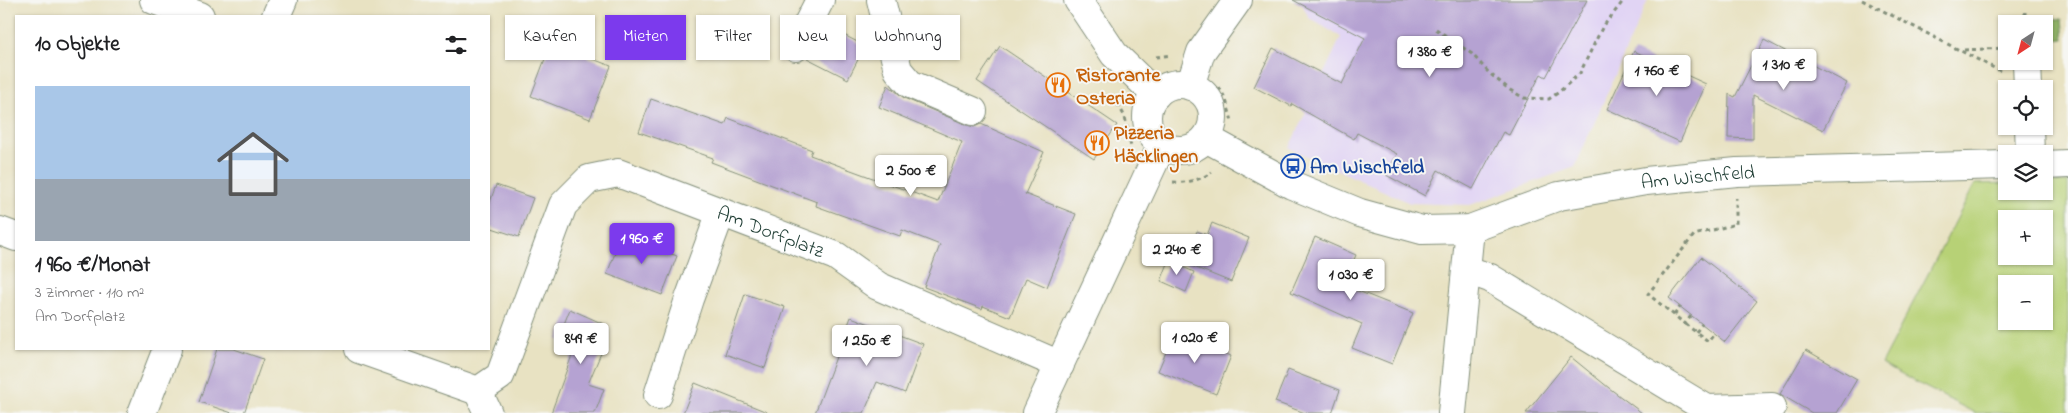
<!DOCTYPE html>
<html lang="de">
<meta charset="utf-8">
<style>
body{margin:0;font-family:"Indie Flower",sans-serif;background:#f2f2f2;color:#202124;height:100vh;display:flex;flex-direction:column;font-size:19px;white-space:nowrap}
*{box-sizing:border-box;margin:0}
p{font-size:16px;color:#757577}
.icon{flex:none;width:28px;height:28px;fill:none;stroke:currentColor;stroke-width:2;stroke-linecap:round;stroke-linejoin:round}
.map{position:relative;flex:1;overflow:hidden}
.panel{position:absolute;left:15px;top:15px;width:475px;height:335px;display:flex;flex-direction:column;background:#fff;border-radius:0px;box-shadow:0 1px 4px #0004}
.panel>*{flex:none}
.banner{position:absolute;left:505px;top:15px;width:475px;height:45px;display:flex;gap:10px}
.needle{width:32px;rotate:216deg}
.buttons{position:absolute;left:1998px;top:15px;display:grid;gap:10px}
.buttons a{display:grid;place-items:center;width:55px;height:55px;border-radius:0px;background:#fff;box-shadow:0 1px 4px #0004;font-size:25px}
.price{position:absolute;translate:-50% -42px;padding:0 11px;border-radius:5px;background:#fff;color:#222;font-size:16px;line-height:32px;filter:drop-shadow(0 1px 2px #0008)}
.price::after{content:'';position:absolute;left:50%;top:30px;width:15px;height:11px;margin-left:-8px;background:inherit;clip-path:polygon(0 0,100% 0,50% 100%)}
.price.active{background:#7c3aed;color:#fff}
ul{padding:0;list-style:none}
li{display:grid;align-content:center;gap:10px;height:265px;padding:0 20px}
li span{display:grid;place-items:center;height:155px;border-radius:0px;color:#555}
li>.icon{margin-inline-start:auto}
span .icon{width:90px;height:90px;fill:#fffc;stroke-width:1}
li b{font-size:21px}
h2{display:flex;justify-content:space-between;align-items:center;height:60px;padding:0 20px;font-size:21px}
.chip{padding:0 18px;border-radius:0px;background:#fff;box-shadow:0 1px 4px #0004;font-size:18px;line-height:45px}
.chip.active{background:#7c3aed;color:#fff}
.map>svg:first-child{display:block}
.built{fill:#e1d4f4}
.green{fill:#b7d176;stroke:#6b8755;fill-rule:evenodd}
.forest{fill:#91b367;stroke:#58784e}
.building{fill:#b5a2d2}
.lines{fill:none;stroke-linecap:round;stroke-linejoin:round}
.minor-casing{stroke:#84907b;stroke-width:30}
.path{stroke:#84907b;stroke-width:3;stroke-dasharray:4 4;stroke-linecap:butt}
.minor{stroke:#fff;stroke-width:28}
.labels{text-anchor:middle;stroke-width:4;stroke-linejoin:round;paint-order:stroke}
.food-label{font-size:20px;font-weight:bold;fill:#c56008;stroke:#f6f6f2;text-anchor:start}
.transit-label{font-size:20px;font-weight:bold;fill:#164399;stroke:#f6f6f2;text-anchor:start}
.street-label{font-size:20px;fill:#1f3d34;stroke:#f6f6f2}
</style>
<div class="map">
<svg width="2068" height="413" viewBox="0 0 2068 413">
<rect width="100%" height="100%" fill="#f6f6f2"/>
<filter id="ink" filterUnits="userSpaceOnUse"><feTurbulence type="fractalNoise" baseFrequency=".02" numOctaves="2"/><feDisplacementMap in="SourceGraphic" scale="10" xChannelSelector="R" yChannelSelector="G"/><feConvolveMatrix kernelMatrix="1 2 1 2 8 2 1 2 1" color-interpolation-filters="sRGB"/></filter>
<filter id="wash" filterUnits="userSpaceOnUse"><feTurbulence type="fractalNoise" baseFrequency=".0096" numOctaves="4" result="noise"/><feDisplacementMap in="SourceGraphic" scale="20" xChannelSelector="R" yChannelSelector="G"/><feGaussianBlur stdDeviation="1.12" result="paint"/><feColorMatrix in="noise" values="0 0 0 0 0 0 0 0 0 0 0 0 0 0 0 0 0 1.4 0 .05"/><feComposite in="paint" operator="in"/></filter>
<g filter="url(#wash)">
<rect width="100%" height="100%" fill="#e8e2c2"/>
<polygon class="built" points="1300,0 1648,0 1575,167 1470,205 1410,203 1289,148 1341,37 1309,18"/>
<path class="green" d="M2068 182V413H1975L1881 364 1975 184 2006 183V191H2044V183ZM2006 219H2044V256H2006ZM2006 284H2044V321H2006Z"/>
<polygon class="forest" points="2031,18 2062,19 2064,39 2044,41 2044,24 2031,24"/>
<g id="blocks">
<g class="building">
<polygon points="1293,0 1587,0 1546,77 1541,74 1509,135 1503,132 1473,189 1438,170 1425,196 1386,175 1397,154 1357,133 1354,139 1292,104 1291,106 1254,87 1273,48 1342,84 1365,38"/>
<polygon points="825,25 865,46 848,79 807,58"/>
<polygon points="1764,40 1847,83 1823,130 1753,95 1753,139 1728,138 1729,94 1735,97"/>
<polygon points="551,43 611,66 590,119 531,96"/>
<polygon points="1000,46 1117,125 1094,159 977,81"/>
<polygon points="1634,51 1706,84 1680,142 1607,109"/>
<polygon points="888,85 904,98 967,125 974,127 981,124 1044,152 1025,194 1076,214 1047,287 1026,278 1010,317 983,306 982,309 924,287 940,245 902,230 900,236 816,206 817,202 711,162 713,158 639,132 651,99 725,125 728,118 812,150 810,155 938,202 962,142 879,107"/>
<polygon points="496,185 533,198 519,237 489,227 489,205"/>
<polygon points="1212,223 1249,238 1231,282 1184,263 1197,231 1207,235"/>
<polygon points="622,235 677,256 662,295 607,274"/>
<polygon points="1315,237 1356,255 1343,285 1413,313 1392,364 1352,348 1362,324 1291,292"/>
<polygon points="1701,257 1757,301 1725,342 1669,298"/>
<polygon points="1169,261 1194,272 1186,292 1161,281"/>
<polygon points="745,294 785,307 765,368 725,354"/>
<polygon points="570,309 608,326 601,345 604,346 588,384 604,389 595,413 551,413 575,347 558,339"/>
<polygon points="851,317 923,344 905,393 877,382 864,413 815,413"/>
<polygon points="1174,333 1231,356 1216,394 1158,371"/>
<polygon points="217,349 234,349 263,359 244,413 232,413 199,402"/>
<polygon points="1806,350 1857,379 1837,413 1812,413 1780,394"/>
<polygon points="1571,357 1609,388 1642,413 1526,413"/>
<polygon points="1288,370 1340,390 1332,413 1305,413 1275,402"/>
<polygon points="695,383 767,412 767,413 683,413"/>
</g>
</g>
</g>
<g filter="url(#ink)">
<use href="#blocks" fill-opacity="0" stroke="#84907b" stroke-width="1"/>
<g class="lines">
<g class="minor-casing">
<g id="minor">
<polyline points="154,0 200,16"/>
<polyline points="881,0 898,70 910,84 973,111"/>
<polyline points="1078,0 1114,54 1156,95"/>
<polyline points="276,16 283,0"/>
<polyline points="796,47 820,0"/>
<polyline points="2027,61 2028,89"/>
<circle cx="1180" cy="117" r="33"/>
<polyline points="1190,86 1201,52 1238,0"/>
<polyline points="2029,126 2030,154"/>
<path id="s1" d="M1206 138 1292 185 1360 213 1422 230 1470 229 1559 196 1646 181 1737 172 2006 165"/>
<polyline points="2044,165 2068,164"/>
<polyline points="0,231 16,237"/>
<polyline points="1467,270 1490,278 1707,409 1708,413"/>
<path id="s2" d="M359 349 478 391 500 376 563 205 589 179 618 173 836 256 878 286 1060 365"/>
<polyline points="478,391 488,413"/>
<polyline points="658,395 689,299 721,212"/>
<polyline points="1707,409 1772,407"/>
<polyline points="142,413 167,349"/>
<polyline points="1037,413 1162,145"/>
<polyline points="1452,413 1470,229"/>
</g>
</g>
<g class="path">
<polyline points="1862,0 2000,71"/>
<polyline points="2025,12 2025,24"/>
<polyline points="1436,29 1472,54 1489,73 1510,90 1524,98 1549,99 1559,92 1580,73 1602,28 1624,0"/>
<polyline points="1964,50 2005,48"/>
<polyline points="1156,57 1171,55"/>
<polyline points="1219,87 1226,100 1232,121"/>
<polyline points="1114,97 1125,117 1131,147"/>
<path d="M1173 182C1188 183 1200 180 1212 172"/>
<polyline points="1674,315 1680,307"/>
<polyline points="1691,316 1685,324 1648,294 1694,235 1736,224 1736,198"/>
<polyline points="1685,324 1708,341 1714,333"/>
<polyline points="1696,332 1702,324"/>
</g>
<use href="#minor" class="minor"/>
</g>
</g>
<defs>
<g id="restaurant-ring" transform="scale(1.25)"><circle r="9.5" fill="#f6f6f2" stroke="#e8710a" stroke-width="1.5"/><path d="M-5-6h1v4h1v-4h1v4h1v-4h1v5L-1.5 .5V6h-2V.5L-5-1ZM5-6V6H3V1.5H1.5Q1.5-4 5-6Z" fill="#e8710a"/></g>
<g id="bus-ring" transform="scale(1.25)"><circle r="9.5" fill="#f6f6f2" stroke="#1a4fb4" stroke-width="1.5"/><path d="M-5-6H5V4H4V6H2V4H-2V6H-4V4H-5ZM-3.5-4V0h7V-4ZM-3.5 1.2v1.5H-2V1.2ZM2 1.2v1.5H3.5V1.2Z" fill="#1a4fb4"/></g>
</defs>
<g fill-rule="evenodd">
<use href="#restaurant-ring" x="1058" y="85"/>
<use href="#restaurant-ring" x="1097" y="143"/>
<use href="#bus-ring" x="1293" y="166"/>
</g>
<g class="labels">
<g class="food-label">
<text x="1076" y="81">Ristorante<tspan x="1076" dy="23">Osteria</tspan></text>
<text x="1114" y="139">Pizzeria<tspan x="1114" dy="23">Häcklingen</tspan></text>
</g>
<g class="transit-label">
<text x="1310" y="173">Am Wischfeld</text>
</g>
<g class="street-label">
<text dy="7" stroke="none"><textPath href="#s1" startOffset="519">Am Wischfeld</textPath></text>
<text dy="7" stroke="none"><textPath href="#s2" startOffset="565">Am Dorfplatz</textPath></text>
</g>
</g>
</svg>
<div class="buttons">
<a><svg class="needle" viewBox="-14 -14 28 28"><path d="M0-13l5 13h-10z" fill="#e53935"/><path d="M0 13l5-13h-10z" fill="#757577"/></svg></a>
<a><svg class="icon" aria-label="locate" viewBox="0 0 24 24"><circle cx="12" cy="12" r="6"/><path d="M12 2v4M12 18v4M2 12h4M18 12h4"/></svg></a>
<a><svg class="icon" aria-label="layers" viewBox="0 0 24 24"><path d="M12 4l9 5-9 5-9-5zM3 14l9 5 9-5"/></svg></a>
<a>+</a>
<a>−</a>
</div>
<b class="price" style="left:1430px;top:78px">1 380 €</b>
<b class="price" style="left:1784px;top:91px">1 310 €</b>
<b class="price" style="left:1657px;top:97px">1 760 €</b>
<b class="price" style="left:911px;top:197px">2 500 €</b>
<b class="price active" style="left:642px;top:265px">1 960 €</b>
<b class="price" style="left:1177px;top:276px">2 240 €</b>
<b class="price" style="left:1351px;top:301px">1 030 €</b>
<b class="price" style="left:1195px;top:364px">1 020 €</b>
<b class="price" style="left:581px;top:365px">849 €</b>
<b class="price" style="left:867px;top:367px">1 250 €</b>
<div class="banner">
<a class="chip">Kaufen</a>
<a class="chip active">Mieten</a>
<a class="chip">Filter</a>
<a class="chip">Neu</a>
<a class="chip">Wohnung</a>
</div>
<section class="panel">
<h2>10 Objekte<svg class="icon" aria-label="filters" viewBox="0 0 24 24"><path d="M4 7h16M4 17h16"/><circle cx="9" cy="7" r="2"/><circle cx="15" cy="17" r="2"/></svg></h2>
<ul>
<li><span style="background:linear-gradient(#a9c7e8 60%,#9aa5b1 0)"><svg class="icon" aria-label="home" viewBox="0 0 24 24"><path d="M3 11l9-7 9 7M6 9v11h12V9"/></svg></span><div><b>1 960 €/Monat</b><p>3 Zimmer · 110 m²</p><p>Am Dorfplatz</p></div></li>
</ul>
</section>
</div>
